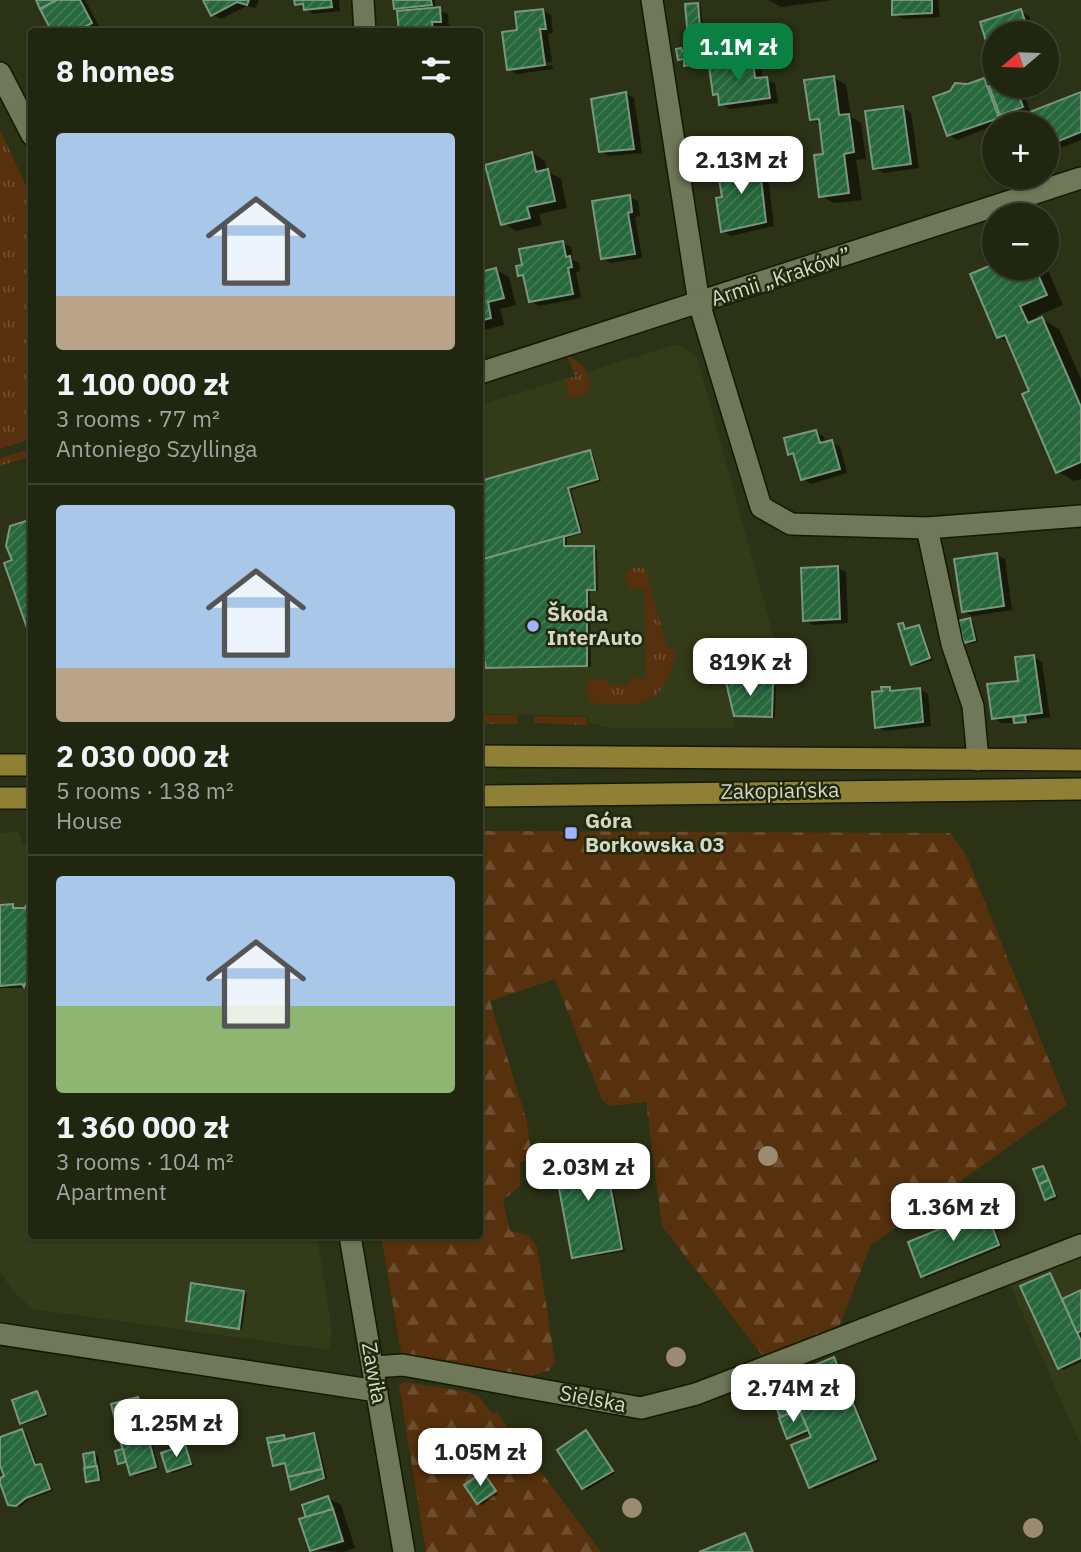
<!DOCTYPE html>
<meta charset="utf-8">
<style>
body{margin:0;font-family:"IBM Plex Sans",sans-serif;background:#2d321e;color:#f1f3f6;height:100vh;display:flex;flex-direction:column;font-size:26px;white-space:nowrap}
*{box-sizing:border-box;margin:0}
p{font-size:23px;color:#a2a59f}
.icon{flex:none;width:38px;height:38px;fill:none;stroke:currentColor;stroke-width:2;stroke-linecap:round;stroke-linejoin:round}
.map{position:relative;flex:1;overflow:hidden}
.sheet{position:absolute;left:28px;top:28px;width:455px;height:1211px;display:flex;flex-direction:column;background:#202610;border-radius:7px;box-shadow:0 2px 5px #0004,0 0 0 2px #3d4330}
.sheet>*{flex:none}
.needle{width:46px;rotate:251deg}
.tools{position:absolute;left:982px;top:21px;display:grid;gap:14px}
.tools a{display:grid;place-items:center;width:77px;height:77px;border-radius:50%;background:#202610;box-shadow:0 2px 5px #0004,0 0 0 2px #3d4330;font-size:35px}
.price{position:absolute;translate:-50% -60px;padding:0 16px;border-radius:14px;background:#fff;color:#222;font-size:23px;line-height:46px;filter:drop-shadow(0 2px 4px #0008)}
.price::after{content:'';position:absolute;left:50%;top:42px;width:21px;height:16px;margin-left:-10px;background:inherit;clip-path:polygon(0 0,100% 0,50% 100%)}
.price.current{background:#0b8043;color:#fff}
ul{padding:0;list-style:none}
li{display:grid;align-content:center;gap:14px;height:371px;padding:0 28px}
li+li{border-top:2px solid #3d4330}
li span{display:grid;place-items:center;height:217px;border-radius:7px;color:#555}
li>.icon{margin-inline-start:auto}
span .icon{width:126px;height:126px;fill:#fffc;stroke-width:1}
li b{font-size:30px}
h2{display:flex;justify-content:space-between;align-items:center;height:84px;padding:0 28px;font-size:30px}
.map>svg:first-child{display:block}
.built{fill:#333b18}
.grass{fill:url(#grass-tufts)}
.forest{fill:url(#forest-firs)}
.shadow{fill:#0007}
.building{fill:url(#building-hatch);stroke:#79967f;stroke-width:2}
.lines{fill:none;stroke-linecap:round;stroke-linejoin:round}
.minor-casing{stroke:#141a00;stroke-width:24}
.major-casing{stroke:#141a00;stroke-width:24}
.minor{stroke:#6f7859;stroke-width:21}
.major{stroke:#908036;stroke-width:21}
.tree{fill:#9b8c71}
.poi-dot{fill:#a1b3fd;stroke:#21280b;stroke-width:2.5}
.labels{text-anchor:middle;stroke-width:5;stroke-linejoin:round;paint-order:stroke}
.street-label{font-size:21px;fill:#d3d8c7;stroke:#21280b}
.poi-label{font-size:21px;font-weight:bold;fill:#d3d8c7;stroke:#21280b;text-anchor:start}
</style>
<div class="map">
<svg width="1081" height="1552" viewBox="0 0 1081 1552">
<defs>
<pattern id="grass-tufts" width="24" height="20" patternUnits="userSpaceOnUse" patternTransform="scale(1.75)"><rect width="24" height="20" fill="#57310e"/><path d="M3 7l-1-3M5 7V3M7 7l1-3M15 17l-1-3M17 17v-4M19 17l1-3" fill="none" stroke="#6e4e30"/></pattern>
<pattern id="forest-firs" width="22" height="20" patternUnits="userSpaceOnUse" patternTransform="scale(1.75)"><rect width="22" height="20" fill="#57310e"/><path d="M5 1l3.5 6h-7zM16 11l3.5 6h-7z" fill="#6e4e30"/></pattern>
<pattern id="building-hatch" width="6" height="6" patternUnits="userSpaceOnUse" patternTransform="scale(1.75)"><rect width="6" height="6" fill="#26673b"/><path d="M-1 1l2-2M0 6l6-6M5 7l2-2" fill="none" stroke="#457c56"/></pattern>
</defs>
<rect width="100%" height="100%" fill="#2b3215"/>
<g class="built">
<polygon points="677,344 697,357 776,645 714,652 718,677 725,676 735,728 610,728 589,723 588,716 480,714 480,405"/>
<polygon points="19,832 23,844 31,844 32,1236 317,1236 332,1330 329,1350 32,1309 12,1290 0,1272 0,833"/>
<polygon points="1081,1255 1081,1446 1008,1280"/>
</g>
<g class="grass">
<polygon points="0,130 31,196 31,439 0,449"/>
<polygon points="567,355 583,365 591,386 587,394 570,399 565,380 584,374 575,375"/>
<polygon points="31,449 31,456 0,466 0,458"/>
<path d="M633 568H643L646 571 667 649 675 647C676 667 661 701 638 704 624 705 608 704 593 703L588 698 587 679H605L610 685H626L631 678H646L645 589H629L625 575Z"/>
<rect x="480" y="715" width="37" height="9"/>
<polygon points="534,716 587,717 588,725 534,723"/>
</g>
<g class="forest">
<polygon points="480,831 950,833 966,855 1067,1105 871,1245 837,1332 766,1360 662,1226 646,1102 610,1106 602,1100 555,979 490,1001 527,1122 532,1160 520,1162 520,1186 503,1200 510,1231 528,1235 537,1246 555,1361 550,1370 531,1376 402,1357 381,1236 480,1236"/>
<polygon points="406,1382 468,1392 478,1396 493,1414 497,1412 517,1440 516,1456 522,1467 538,1468 601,1552 426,1552 399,1385"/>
</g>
<g class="shadow">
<polygon points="38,0 85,0 100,28 92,32 54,32"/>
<polygon points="207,0 259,0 256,8 247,6 221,19 213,15"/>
<polygon points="296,0 339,0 340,11 314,14 296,4"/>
<polygon points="393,0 435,0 435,9 448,14 449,26 440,26 441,32 400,32 403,13 396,8"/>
<polygon points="768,0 833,0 781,7"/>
<polygon points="893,0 938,0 940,17 903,19 894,14"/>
<polygon points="698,5 701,7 703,27 693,28 689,26"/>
<polygon points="542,10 551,15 553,33 548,34 552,62 514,67 514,71 552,65 553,69 517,74 509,69 519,32"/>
<polygon points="1021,11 1029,16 1035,33 994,33 994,59 982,23"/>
<polygon points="681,49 686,52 702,49 706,51 708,64 690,67 680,59"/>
<polygon points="753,62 761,67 763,79 775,83 778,103 730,109 721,104 720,97 715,94"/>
<polygon points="833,77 846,85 851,117 861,123 866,159 856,160 862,200 834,203 821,196 825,156 821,125 811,119"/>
<polygon points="984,80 993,86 1021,86 1031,113 1081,94 1081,140 1050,152 1046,150 1046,124 1033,124 1028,112 957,140 949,135 968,86"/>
<polygon points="625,93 634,98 642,153 609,156 600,151 605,96"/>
<polygon points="903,108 911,113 919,168 883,173 875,168"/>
<polygon points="532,153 545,161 547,171 561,179 567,208 539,214 542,225 516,231 503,223"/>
<polygon points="758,163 767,168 774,226 731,236 723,231 724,198"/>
<polygon points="629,197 638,201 640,216 635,217 642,258 611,263 602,258"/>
<polygon points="563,243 571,247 573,260 579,263 580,271 576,272 581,298 539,306 531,301 526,278 519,275"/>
<polygon points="994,266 1046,266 1063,305 1037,316 1039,321 1042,319 1059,329 1081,379 1081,479 1074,481 1057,471 1031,392 1011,344 999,337 972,275"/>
<polygon points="496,270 509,277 516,305 500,309 504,325 480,331 480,274"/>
<polygon points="816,432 824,437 826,443 831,442 840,447 847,473 811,484 803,479 796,457 790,453"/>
<polygon points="589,452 593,454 601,481 571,490 583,533 567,538 567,548 597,550 598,591 590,591 591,667 491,669 487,663 480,663 480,483"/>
<polygon points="997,555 1005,559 1012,610 972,616 963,611"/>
<polygon points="838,568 846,572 848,623 813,625 805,620"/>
<polygon points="970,620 973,622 978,642 969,644 966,642"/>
<polygon points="903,624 908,630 919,626 922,629 933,660 916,666 913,663"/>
<polygon points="1034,657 1042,662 1050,717 1029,720 1029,723 1002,723 993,718 1020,682"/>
<polygon points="735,675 738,683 776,686 775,718 736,715"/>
<polygon points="889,688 895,692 919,689 928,694 931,726 885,731 877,726 884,693"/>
<polygon points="0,908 32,910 32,988 0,988"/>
<polygon points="602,1149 606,1151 625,1251 578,1259 574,1257"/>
<polygon points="1043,1167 1058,1198 1050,1201 1046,1199"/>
<polygon points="986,1212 990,1214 1002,1247 926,1278 923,1275"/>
<polygon points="1050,1275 1064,1300 1081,1292 1081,1362 1063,1370 1059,1368"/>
<polygon points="243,1292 247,1294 242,1329 187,1320"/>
<polygon points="834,1359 838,1361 879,1461 815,1489 811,1487 811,1432 792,1440 789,1437 769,1386"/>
<polygon points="37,1393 49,1416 25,1424 22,1422"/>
<polygon points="138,1399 141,1401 159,1469 135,1476 129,1464 120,1463"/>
<polygon points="187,1428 191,1430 192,1438 169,1437"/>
<polygon points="22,1431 26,1433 38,1467 44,1468 53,1491 30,1499 20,1507 9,1503 6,1478 0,1460 0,1439"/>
<polygon points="586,1432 615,1473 587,1490 583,1488"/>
<polygon points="313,1435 317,1437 327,1479 296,1490 293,1488 287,1465 275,1465 284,1436 288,1441"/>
<polygon points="185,1447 194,1466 172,1473 168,1470"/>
<polygon points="94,1453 98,1456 102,1481 91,1483 88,1481 85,1455"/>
<polygon points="483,1474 498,1494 482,1505 478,1503"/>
<polygon points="328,1498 341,1505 355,1548 343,1552 311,1550 308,1519"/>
<polygon points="745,1535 755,1552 704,1552"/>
</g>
<g class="building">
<polygon points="36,0 57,0 40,9"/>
<polygon points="57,0 80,0 92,23 75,32 52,32 40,9"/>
<polygon points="203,0 249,0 247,5 237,2 211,16"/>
<polygon points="294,0 331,0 332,7 304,10 303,4 295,5"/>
<polygon points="393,0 431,0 432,5 394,9"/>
<polygon points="892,0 932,0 932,13 892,15"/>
<polygon points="698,3 700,26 687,27 685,4"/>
<polygon points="440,7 441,22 432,22 433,32 399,32 397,11"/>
<polygon points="543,9 546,29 540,29 545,65 507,70 502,32 517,30 515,12"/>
<polygon points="1021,9 1029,33 994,33 992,60 980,22"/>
<polygon points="702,47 705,63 684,66 684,59 678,60 676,49 681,48 682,51"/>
<polygon points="753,60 755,78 767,77 770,98 719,105 718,94 713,95 709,66"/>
<polygon points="834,76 839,115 849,114 854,152 844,154 849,193 819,197 814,155 823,154 819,119 810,120 804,80"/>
<polygon points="984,78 999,118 947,136 933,97 950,91 955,83 968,84"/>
<polygon points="994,84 1015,86 1023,107 1000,115 989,86"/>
<polygon points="626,92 634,149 599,152 591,99"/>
<polygon points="1081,92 1081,132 1046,146 1046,124 1031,124 1027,113"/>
<polygon points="903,106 911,164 873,169 865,111"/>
<polygon points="532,152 536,172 548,169 555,201 527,207 530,218 501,225 485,165"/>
<polygon points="759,161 766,222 721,232 716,198 722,197 717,167"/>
<polygon points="630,195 632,212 628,213 635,254 601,259 592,201"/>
<polygon points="563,241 566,257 570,256 572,267 568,268 573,294 529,302 523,275 518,276 516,266 522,265 519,249"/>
<polygon points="994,264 994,268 1035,268 1047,295 1020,306 1028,323 1042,317 1081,407 1081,462 1056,473 1022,394 1029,391 1005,335 997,338 970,274"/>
<polygon points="496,268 504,298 488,302 491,318 480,321 480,272"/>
<polygon points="816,430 820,443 832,440 840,469 801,480 793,453 788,455 784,438"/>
<polygon points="590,450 598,479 568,488 580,532 480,560 480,481"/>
<polygon points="32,519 32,642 4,563 12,560 6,546 10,526"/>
<polygon points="564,536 564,546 594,546 595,590 587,590 587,666 486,668 485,662 480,662 480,560"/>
<polygon points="997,553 1004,606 962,612 954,559"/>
<polygon points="838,566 840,619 803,621 801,568"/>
<polygon points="970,618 975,640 964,643 958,621"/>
<polygon points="903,623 905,629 919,625 930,658 911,665 898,624"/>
<polygon points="1034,655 1042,713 992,719 987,684 1018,681 1015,657"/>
<polygon points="724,674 735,674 735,681 773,683 772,717 734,716"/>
<polygon points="881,687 890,687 890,691 920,688 923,722 875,728 872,692 882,691"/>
<polygon points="1025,715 1026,722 1014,723 1013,717"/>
<polygon points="13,904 13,908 25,908 26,905 26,908 32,908 32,984 25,984 24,987 22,984 0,986 0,905"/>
<polygon points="603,1147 622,1249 572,1258 553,1156"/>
<polygon points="1043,1166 1049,1180 1039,1184 1033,1169"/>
<polygon points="1049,1180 1055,1196 1045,1200 1039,1184"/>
<polygon points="986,1210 999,1245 921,1277 908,1242"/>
<polygon points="1050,1273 1081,1341 1081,1358 1058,1369 1020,1286"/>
<polygon points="191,1283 244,1291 239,1329 186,1321"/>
<polygon points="1081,1290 1081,1331 1077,1333 1062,1299"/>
<polygon points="834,1357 876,1459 809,1488 791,1445 811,1437 799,1409 795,1411 783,1378"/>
<polygon points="783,1378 795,1411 780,1417 767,1385"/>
<polygon points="37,1391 46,1414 20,1424 12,1400"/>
<polygon points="138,1397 146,1429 132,1434 134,1440 121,1444 111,1404"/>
<polygon points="799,1409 808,1430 787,1439 779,1418"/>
<polygon points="188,1426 189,1437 167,1438 167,1427"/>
<polygon points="22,1429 35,1465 41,1464 50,1489 26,1498 16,1506 8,1505 0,1483 0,1478 4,1476 0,1465 0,1437"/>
<polygon points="146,1429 156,1467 130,1475 121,1444 134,1440 132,1434"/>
<polygon points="586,1430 613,1471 582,1489 557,1450"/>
<polygon points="314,1433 322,1469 288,1477 285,1463 273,1466 268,1443"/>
<polygon points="284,1435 285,1440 268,1443 267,1438"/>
<polygon points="185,1445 191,1464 167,1472 161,1453"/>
<polygon points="123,1449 126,1462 118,1464 115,1451"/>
<polygon points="94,1452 96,1466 85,1468 83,1454"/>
<polygon points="97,1466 99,1480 86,1482 84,1468"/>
<polygon points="322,1469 324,1478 291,1490 288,1477"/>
<polygon points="483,1472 496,1491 477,1504 464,1485"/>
<polygon points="328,1496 333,1509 306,1518 302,1505"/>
<polygon points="333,1509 343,1541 310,1551 299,1519"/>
<polygon points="745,1533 753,1552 699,1552"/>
</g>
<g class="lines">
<g class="minor-casing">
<g id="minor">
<polyline points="363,0 365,32"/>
<polyline points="652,0 699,303 761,507 791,524 927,528 1081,516"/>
<polyline points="0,73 32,135"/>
<polyline points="480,373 1081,178"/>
<polyline points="927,528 952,644 973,706 978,760"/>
<polyline points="350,1236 404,1552"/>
<polyline points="0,1334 377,1391"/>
<polyline points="373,1367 403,1365 641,1408 696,1394 1081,1245"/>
</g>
</g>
<g class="major-casing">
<g id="major">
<polyline points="480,756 1081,760"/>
<polyline points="0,765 32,765"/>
<polyline points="480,796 1081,789"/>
<polyline points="0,798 32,798"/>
</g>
</g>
<use href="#minor" class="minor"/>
<use href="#major" class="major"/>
</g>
<g class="tree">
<circle cx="768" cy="1156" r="10"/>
<circle cx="676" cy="1357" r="10"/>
<circle cx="632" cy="1508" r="10"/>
<circle cx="1033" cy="1528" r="10"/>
</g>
<g class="poi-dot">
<circle cx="533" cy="626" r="7"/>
<rect x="564" y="826" width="14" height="14" rx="3.5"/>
</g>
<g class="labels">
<g class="street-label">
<text transform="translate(781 277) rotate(-18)" y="7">Armii „Kraków”</text>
<text transform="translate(780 791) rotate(-1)" y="7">Zakopiańska</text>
<text transform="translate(374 1373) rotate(80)" y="7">Zawiła</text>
<text transform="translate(593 1399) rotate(11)" y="7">Sielska</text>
</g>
<g class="poi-label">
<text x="547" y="621">Škoda<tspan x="547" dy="24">InterAuto</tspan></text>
<text x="585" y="828">Góra<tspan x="585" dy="24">Borkowska 03</tspan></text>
</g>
</g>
</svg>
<div class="tools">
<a><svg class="needle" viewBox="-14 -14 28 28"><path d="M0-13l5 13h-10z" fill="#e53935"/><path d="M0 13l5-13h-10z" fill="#a2a59f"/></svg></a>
<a>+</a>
<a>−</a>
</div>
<b class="price current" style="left:738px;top:83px">1.1M zł</b>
<b class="price" style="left:741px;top:196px">2.13M zł</b>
<b class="price" style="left:750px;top:698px">819K zł</b>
<b class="price" style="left:588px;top:1203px">2.03M zł</b>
<b class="price" style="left:953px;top:1243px">1.36M zł</b>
<b class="price" style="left:793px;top:1424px">2.74M zł</b>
<b class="price" style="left:176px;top:1459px">1.25M zł</b>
<b class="price" style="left:480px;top:1488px">1.05M zł</b>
<section class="sheet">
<h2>8 homes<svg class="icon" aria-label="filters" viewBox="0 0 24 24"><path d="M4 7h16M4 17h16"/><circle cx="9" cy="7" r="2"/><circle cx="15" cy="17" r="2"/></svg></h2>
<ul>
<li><span style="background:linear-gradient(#a9c7e8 75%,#b9a48a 0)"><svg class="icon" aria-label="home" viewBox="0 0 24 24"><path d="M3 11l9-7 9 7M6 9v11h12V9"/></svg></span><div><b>1 100 000 zł</b><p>3 rooms · 77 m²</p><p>Antoniego Szyllinga</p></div></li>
<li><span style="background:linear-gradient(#a9c7e8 75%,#b9a48a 0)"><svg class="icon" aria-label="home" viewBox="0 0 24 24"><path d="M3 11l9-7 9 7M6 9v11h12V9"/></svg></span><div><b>2 030 000 zł</b><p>5 rooms · 138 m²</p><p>House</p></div></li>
<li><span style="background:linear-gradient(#a9c7e8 60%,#8fb573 0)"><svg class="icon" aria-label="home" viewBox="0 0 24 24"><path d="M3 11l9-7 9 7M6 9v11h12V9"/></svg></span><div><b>1 360 000 zł</b><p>3 rooms · 104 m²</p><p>Apartment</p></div></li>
</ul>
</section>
</div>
